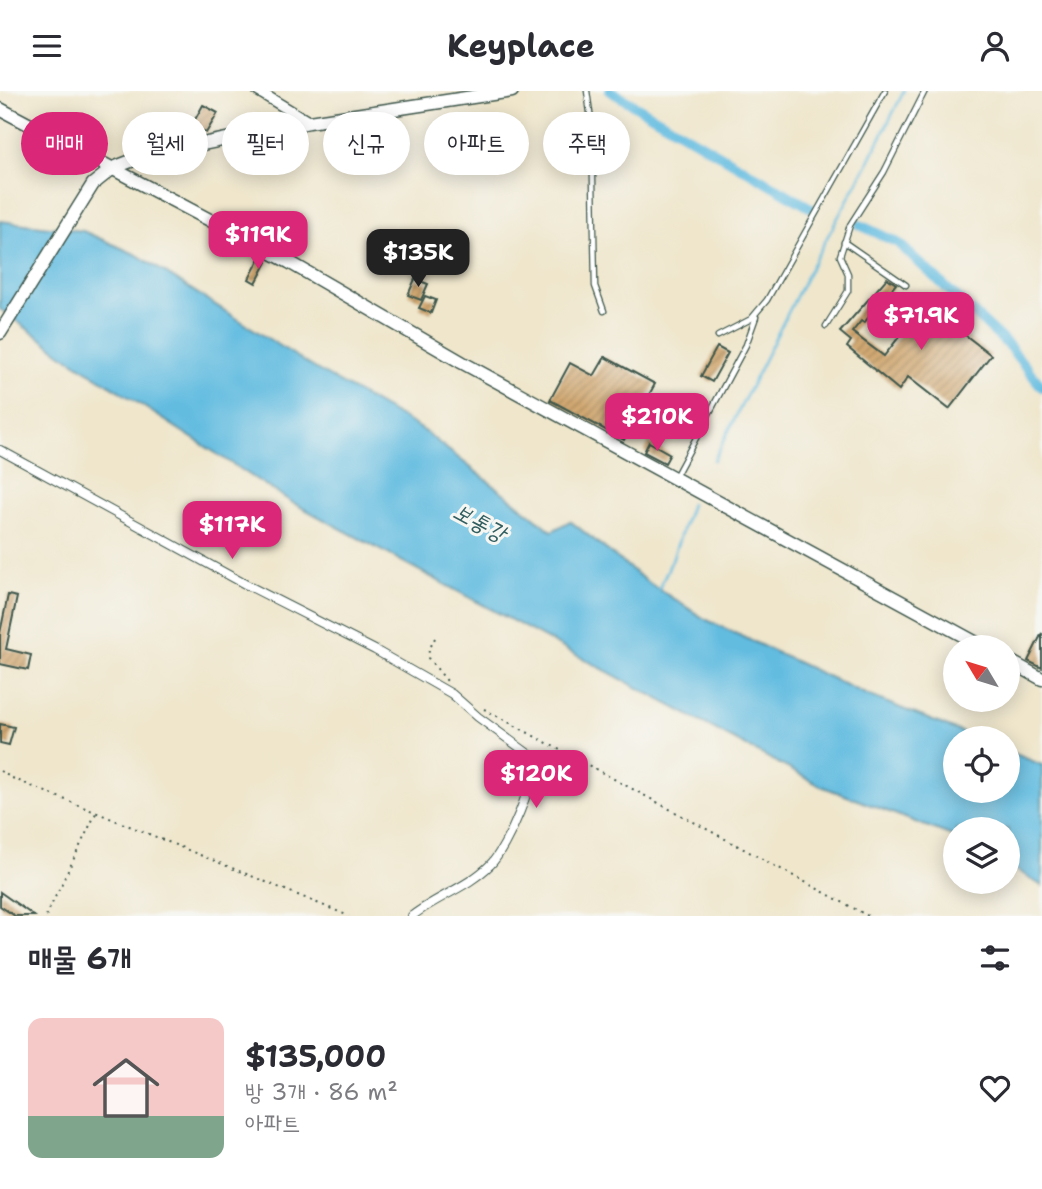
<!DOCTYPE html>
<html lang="ko">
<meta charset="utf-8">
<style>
body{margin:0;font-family:"Shantell Sans","Poor Story",sans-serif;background:#f7f7f7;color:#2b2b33;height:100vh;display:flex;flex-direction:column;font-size:26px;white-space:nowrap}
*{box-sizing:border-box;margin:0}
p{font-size:23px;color:#7c7c81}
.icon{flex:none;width:38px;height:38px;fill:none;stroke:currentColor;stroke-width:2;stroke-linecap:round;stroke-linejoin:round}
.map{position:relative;height:825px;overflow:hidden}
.details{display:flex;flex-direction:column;background:#fff;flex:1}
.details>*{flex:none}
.banner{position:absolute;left:21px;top:21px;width:1001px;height:63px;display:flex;gap:14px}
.needle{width:46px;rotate:308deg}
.buttons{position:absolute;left:943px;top:544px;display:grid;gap:14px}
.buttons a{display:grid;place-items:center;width:77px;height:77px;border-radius:50%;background:#fff;box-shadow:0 4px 18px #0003;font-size:35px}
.price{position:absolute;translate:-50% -60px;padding:0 16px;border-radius:14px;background:#db2777;color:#fff;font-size:23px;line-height:46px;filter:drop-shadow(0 2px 4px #0008)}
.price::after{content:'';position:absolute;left:50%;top:42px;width:21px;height:16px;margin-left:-10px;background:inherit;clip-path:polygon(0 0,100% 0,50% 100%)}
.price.active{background:#222;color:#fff}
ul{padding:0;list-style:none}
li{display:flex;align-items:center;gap:21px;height:175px;padding:0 28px}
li+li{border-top:2px solid #e1e1e2}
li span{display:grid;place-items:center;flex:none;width:196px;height:140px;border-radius:14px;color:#555}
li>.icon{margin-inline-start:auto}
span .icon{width:84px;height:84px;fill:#fffc;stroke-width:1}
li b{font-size:30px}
h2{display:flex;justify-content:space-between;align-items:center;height:84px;padding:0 28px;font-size:30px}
.pill{padding:0 24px;border-radius:32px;background:#fff;box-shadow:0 4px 18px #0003;font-size:24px;line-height:63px}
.pill.active{background:#db2777;color:#fff}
header{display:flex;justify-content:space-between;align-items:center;height:91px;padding:0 28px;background:#fff;font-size:32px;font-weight:700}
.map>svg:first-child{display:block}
.water{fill:#62bce0;stroke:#407c8a;stroke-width:2}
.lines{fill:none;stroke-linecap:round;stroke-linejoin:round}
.stream{stroke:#62bce0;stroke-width:2.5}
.canal{stroke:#62bce0;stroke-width:10}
.building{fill:url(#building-hatch)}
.service-casing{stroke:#3e564b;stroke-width:7}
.minor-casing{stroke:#3e564b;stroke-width:10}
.tertiary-casing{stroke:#3e564b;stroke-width:13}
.secondary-casing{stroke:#3e564b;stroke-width:15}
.path{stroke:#3e564b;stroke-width:2;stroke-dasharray:2 5;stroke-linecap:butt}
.service{stroke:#fff;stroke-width:4.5}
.minor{stroke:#fff;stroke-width:8}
.tertiary{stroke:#fff;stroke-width:10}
.secondary{stroke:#fff;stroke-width:12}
.labels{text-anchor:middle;stroke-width:6;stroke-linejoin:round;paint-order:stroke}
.water-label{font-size:23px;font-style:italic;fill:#305d5f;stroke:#f6f6f2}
</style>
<header><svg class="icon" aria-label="menu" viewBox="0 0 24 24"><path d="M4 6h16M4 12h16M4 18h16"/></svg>Keyplace<svg class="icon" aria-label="person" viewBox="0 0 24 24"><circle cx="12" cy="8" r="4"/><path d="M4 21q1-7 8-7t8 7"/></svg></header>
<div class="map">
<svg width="1042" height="825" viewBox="0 0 1042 825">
<defs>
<pattern id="building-hatch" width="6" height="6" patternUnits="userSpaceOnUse" patternTransform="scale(1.75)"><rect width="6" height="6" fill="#d1a872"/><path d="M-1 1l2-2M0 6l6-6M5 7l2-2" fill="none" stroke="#a98a5e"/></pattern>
</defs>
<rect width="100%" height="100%" fill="#f6f6f2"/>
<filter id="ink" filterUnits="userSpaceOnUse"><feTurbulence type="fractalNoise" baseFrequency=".0143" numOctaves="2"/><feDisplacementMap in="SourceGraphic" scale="14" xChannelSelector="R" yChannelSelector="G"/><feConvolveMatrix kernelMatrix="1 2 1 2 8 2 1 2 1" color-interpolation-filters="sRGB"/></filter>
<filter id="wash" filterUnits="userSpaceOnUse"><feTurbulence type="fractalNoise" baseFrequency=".00686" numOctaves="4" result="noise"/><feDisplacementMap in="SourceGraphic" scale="28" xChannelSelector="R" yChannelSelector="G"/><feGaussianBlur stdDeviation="1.57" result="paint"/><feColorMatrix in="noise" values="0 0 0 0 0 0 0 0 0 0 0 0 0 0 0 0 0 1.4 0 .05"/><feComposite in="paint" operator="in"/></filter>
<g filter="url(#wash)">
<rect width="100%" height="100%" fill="#efe6cc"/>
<polygon class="water" points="0,130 83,140 137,164 316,278 420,337 552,440 570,430 646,490 705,528 865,603 976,647 956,648 956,700 1008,700 1008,660 1042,674 1042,795 1008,773 1008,738 956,738 955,746 821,695 293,412 62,263 0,218"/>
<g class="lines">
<g class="stream">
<polyline points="714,369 812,174 869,70 904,0"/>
<polyline points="658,500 672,469 691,413"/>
</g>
<g class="canal">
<polyline points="610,0 811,117"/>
<polyline points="860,134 898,152 1008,254 1042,296"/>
</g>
</g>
<g id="blocks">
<g class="building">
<polygon points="203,14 218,22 206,42 192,34"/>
<polygon points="260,167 267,171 256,192 249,188"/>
<polygon points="887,187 896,193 864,232 861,230 852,241 884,265 925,213 991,264 949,318 908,286 899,299 847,256 851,250 840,241"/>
<polygon points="415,188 428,193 421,209 408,204"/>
<polygon points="425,205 436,209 431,222 419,217"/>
<polygon points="717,256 728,262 712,291 701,285"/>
<polygon points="605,266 655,293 624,349 550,309 570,272 594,285"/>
<polygon points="649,351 670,363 665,372 644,361"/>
<polygon points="8,504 17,506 6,558 31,564 28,579 0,573 0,542"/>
<polygon points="1042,542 1042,577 1028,570"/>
<polygon points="0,633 14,636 9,654 0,652"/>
<polygon points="0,801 34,825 15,825 0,815"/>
</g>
</g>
</g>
<g filter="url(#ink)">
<use href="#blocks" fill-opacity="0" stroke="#3e564b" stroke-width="2"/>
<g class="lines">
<g class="service-casing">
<g id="service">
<polyline points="587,0 592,36 595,195 604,220"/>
<polyline points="844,151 906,194"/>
<polyline points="826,235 848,200 848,183 840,165 850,134 884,81 925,0"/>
<polyline points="718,245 751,228 767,209 885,0"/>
<polyline points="675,386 746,254 756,226"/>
</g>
</g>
<g class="minor-casing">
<path id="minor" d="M0 359 245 493 375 559 452 603 478 626 530 664C540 684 506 759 490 774 468 796 436 806 412 825"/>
</g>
<g class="tertiary-casing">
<polyline id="tertiary" points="258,0 309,31"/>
</g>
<g class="secondary-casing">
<g id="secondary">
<polyline points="0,18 289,171 463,272 984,556"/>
<polyline points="0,242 93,93 113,77 144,65 309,31 512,0"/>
<polyline points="1008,569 1042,588"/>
</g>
</g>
<g class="path">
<polyline points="435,547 429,559 428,567 447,590"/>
<polyline points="484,618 868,825"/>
<polyline points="0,680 12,687 349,825"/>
<polyline points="46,825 96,722"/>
</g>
<use href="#service" class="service"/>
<use href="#minor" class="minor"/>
<use href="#tertiary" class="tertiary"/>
<use href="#secondary" class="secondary"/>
</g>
</g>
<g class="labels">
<g class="water-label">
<text transform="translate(480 431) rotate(28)" y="8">보통강</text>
</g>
</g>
</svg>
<div class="buttons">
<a><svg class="needle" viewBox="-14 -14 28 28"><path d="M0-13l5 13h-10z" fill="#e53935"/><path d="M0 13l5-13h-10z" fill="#7c7c81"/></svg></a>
<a><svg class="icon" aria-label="locate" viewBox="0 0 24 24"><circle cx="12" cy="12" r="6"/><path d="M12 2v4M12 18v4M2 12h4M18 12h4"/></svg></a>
<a><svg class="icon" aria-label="layers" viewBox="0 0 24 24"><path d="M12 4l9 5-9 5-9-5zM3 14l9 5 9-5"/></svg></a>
</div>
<b class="price" style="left:258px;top:180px">$119K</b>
<b class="price active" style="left:418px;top:198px">$135K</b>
<b class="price" style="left:921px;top:261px">$71.9K</b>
<b class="price" style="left:657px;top:362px">$210K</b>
<b class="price" style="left:232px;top:470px">$117K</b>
<b class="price" style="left:536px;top:719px">$120K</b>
<div class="banner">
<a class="pill active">매매</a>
<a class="pill">월세</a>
<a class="pill">필터</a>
<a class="pill">신규</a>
<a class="pill">아파트</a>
<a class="pill">주택</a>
</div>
</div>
<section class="details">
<h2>매물 6개<svg class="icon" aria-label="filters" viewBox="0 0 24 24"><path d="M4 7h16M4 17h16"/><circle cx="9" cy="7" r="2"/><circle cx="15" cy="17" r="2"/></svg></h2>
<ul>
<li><span style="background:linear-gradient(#f6c9c9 70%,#7fa58c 0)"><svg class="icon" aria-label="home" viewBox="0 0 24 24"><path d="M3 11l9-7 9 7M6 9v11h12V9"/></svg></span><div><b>$135,000</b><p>방 3개 · 86 m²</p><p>아파트</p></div><svg class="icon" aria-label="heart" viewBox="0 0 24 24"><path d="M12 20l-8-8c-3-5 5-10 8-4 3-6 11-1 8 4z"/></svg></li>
</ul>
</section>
